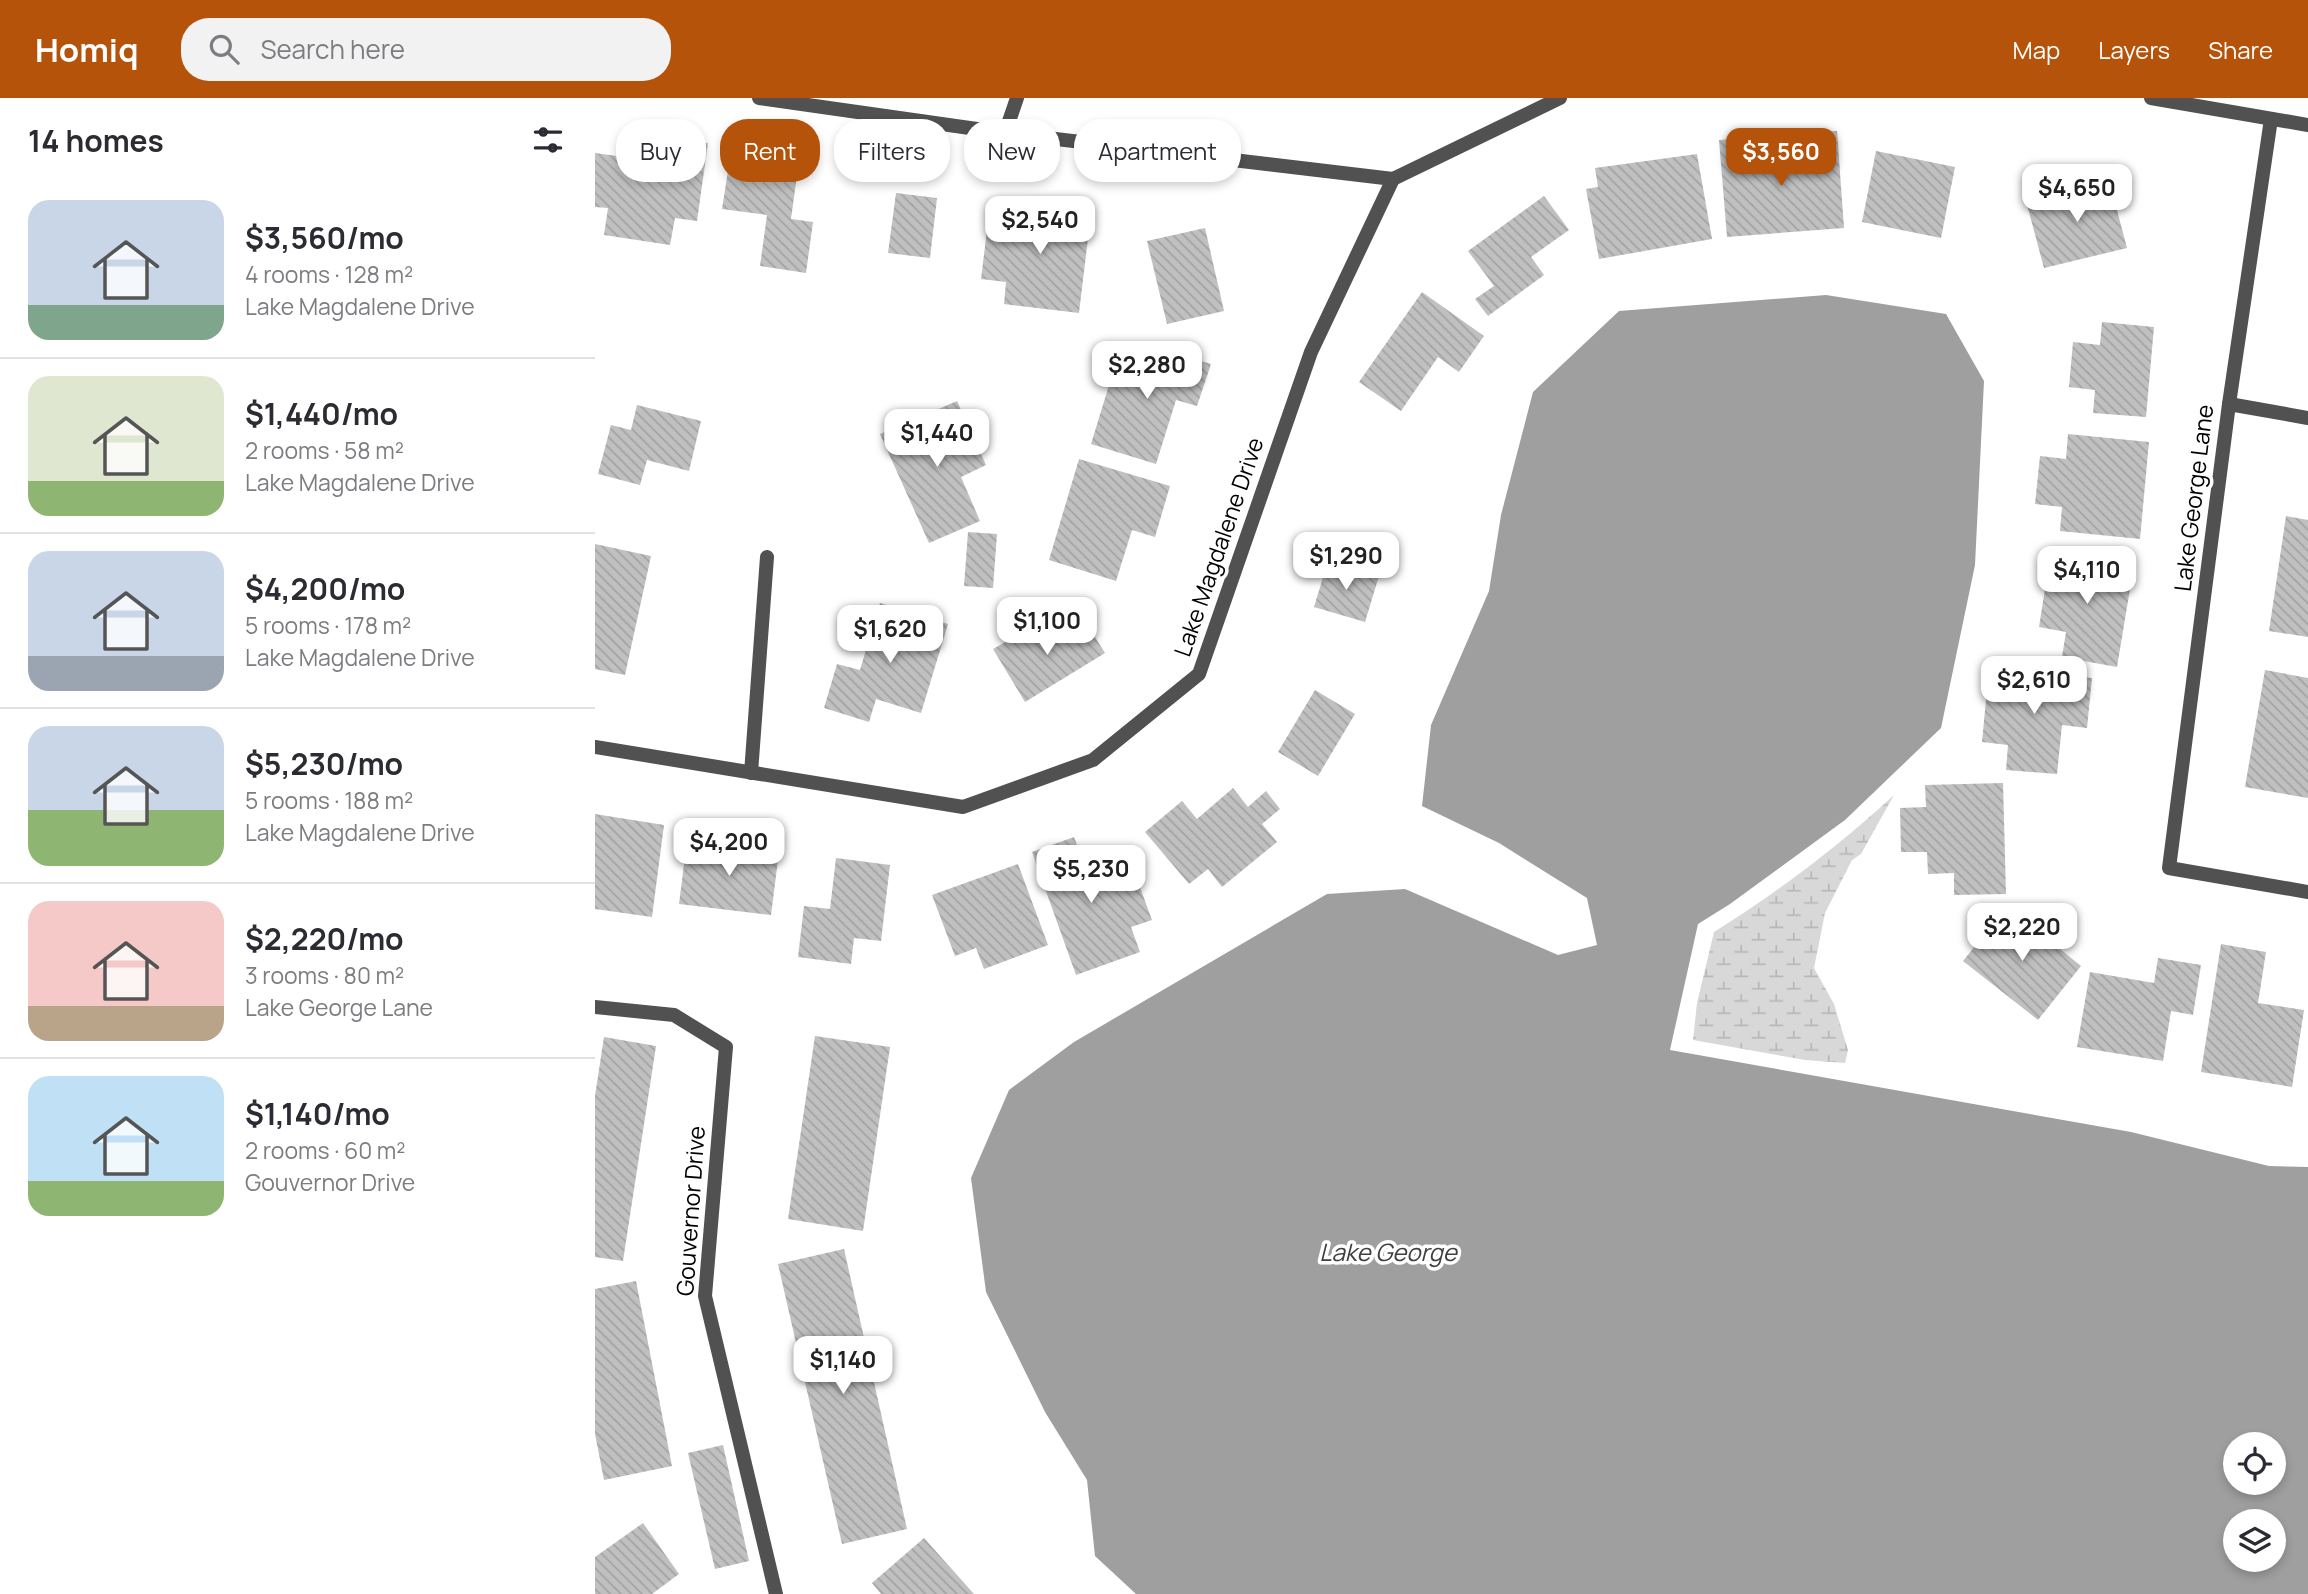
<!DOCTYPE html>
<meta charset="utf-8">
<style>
body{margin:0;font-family:Manrope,sans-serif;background:#f2f2f3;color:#2b2b33;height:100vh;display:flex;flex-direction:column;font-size:26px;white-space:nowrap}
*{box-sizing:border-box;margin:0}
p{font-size:23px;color:#7c7c81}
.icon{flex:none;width:38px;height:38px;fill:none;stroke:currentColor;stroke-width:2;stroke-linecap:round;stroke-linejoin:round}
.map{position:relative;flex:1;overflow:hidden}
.side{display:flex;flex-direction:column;background:#fff;width:595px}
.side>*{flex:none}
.banner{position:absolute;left:21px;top:21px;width:665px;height:63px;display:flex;gap:14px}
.tools{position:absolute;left:1628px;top:1334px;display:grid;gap:14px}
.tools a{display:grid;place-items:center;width:63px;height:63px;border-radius:50%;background:#fff;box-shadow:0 4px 10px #0003;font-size:35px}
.price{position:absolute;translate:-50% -60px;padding:0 16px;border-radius:14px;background:#fff;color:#222;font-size:23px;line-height:46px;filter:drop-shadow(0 2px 4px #0008)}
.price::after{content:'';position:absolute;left:50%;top:42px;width:21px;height:16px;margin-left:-10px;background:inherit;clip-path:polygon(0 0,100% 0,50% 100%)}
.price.on{background:#b45309;color:#fff}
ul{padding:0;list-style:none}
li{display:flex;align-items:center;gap:21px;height:175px;padding:0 28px}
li+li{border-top:2px solid #e1e1e2}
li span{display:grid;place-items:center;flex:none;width:196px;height:140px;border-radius:21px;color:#555}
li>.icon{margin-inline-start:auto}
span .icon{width:84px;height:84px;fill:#fffc;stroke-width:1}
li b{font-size:30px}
h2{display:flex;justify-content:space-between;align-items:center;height:84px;padding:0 28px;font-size:30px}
.pill{padding:0 24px;border-radius:28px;background:#fff;box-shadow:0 4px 10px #0003;font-size:24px;line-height:63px}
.pill.on{background:#b45309;color:#fff}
header{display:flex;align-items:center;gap:42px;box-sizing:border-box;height:98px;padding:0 35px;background:#b45309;color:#fff}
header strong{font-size:33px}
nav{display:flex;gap:38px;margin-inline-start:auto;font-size:24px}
.search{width:490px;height:63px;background:#f2f2f3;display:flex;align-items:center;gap:18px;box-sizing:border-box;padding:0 24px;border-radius:28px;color:#7c7c81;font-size:26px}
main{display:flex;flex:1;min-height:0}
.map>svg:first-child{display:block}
.wetland{fill:url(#wetland-marsh)}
.water{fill:#9f9f9f;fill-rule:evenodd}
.building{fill:url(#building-back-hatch)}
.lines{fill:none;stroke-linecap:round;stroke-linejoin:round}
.street{stroke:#515151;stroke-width:14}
.labels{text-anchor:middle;stroke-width:7;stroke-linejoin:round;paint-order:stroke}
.street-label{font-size:23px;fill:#000;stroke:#fff}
.water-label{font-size:24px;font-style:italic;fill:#404040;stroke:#fff}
</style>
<header>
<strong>Homiq</strong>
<div class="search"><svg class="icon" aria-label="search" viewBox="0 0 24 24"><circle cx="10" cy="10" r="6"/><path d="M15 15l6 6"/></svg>Search here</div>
<nav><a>Map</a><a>Layers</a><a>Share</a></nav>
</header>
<main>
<section class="side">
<h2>14 homes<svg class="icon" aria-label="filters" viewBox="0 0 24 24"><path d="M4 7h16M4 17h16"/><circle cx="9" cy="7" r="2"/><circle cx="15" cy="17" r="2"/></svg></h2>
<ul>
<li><span style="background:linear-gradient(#c9d6e8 75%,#7fa58c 0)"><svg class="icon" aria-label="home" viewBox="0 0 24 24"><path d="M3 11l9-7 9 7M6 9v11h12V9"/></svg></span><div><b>$3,560/mo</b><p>4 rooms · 128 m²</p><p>Lake Magdalene Drive</p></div></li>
<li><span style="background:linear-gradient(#dfe7d0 75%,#8fb573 0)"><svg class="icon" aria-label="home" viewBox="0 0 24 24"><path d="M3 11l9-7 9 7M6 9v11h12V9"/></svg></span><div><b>$1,440/mo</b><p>2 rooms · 58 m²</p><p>Lake Magdalene Drive</p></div></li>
<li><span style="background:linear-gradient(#c9d6e8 75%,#9aa5b1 0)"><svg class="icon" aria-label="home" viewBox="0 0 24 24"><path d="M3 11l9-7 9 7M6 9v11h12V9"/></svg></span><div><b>$4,200/mo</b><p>5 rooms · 178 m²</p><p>Lake Magdalene Drive</p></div></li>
<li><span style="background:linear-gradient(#c9d6e8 60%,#8fb573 0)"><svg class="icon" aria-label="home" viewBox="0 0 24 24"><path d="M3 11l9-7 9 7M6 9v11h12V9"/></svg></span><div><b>$5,230/mo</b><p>5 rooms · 188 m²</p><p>Lake Magdalene Drive</p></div></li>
<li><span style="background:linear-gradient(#f6c9c9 75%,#b9a48a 0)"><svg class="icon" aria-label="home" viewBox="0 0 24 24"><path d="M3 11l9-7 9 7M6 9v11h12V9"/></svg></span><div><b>$2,220/mo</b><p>3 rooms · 80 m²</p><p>Lake George Lane</p></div></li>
<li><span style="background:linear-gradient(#bfe0f5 75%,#8fb573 0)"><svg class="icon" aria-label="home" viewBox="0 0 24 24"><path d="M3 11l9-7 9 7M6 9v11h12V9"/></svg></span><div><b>$1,140/mo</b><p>2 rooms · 60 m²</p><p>Gouvernor Drive</p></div></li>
</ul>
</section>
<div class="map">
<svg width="1713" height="1496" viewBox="0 0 1713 1496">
<defs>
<pattern id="wetland-marsh" width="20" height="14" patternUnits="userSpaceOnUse" patternTransform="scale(1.75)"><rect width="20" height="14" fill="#d8d8d8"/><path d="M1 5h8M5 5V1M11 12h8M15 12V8" fill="none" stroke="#b8b8b8"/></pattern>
<pattern id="building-back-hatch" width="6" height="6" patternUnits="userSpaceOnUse" patternTransform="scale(1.75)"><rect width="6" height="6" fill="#c0c0c0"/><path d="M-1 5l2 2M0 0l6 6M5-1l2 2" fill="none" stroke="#a3a3a3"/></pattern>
</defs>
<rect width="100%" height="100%" fill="#fff"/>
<path class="wetland" d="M1299 697 1266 756 1257 762 1230 815 1219 870 1239 906 1253 952 1250 965 1210 962 1098 942 1102 905 1119 834C1183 794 1244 748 1299 697Z"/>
<path class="water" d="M1231 197 1351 216 1389 283 1380 467 1346 630 1250 722 1135 806 1103 826 1075 952 1536 1034 1674 1068 1713 1069V1496H541L500 1458 492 1382 450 1314 391 1194 376 1080 414 992 479 944 732 796 810 791 963 857 1002 847 992 800 904 745 827 708 836 627 894 493 906 417 938 294 1024 213ZM1640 1346H1678V1384H1640ZM1640 1423H1678V1461H1640Z"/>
<g class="building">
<polygon points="1242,33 1249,130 1132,139 1124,42 1171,38 1174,63 1220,59 1218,34"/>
<polygon points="69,38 113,45 102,123 80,120 75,147 9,137 13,110 0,109 0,55 65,64"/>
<polygon points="1281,53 1360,69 1346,140 1267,124"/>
<polygon points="1102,56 1117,141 1004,161 991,91 1003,89 1000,70"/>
<polygon points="135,60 203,70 196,121 218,124 211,175 165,168 172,117 127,111"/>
<polygon points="1514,82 1532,150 1449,170 1431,103"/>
<polygon points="301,95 342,100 335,160 293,155"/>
<polygon points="949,98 974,132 936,159 949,177 893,218 880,201 899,188 873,153"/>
<polygon points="447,101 497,107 484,215 409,206 411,184 386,181 394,116 445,122"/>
<polygon points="610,130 629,213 572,226 552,143"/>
<polygon points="827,194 889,238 864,274 843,259 806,313 764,284"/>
<polygon points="1507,224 1559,229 1551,319 1498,315 1500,292 1474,289 1478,244 1505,247"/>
<polygon points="550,246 616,266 602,308 581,302 561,366 496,346 522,261 544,267"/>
<polygon points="362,303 391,367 366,379 385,423 334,445 285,336"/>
<polygon points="42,307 106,323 94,373 52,362 45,387 3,376 16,327 36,332"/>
<polygon points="1473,336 1554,344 1545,441 1465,433 1467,409 1440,406 1445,358 1471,361"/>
<polygon points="484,361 575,388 560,439 537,432 521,483 454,462"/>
<polygon points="1691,418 1713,422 1713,539 1674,533"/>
<polygon points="373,434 402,436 398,490 369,488"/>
<polygon points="0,446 56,458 30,577 0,571"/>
<polygon points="1456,453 1539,467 1522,569 1467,559 1471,534 1444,529"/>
<polygon points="733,463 784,478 770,524 719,509"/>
<polygon points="285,505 353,526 326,615 281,601 274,624 229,610 242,566 265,572"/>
<polygon points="488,520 510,555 430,604 398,551 438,528 447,544"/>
<polygon points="1394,570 1497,580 1492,630 1467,627 1462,676 1411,672 1413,647 1387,644"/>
<polygon points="1670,572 1713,580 1713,700 1650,689"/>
<polygon points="720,592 760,616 723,678 683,654"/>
<polygon points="1408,685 1411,796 1359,797 1359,775 1333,776 1332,754 1306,754 1305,710 1331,709 1330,687"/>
<polygon points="638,690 653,709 671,693 685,711 667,726 682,744 627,789 613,771 594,786 550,734 587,703 602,721"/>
<polygon points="0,716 69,727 57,819 0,811"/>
<polygon points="479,739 488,763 509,756 518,780 539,773 557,822 536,829 545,854 481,877 437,754"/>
<polygon points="92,743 184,754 176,817 84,806"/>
<polygon points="241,760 295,767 286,843 259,840 256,866 203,859 209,808 235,811"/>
<polygon points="423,766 453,847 389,871 381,850 360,858 337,797"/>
<polygon points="1412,808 1486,868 1443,922 1368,863"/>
<polygon points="1626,846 1671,854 1663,905 1709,912 1697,989 1606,974"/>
<polygon points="1563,860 1606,867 1598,917 1576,913 1568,963 1482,949 1495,874 1559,885"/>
<polygon points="220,938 295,949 268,1133 193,1121"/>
<polygon points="9,939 61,948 28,1163 0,1159 0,998"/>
<polygon points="249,1151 312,1431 247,1446 183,1166"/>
<polygon points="41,1183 77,1368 9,1382 0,1336 0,1191"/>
<polygon points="128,1347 154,1463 120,1471 93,1355"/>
<polygon points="48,1425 84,1476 57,1496 0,1496 0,1459"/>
<polygon points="329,1440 379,1496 286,1496 277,1485"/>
</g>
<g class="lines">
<g class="street">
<polyline points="164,0 410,35 798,81 965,0"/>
<polyline points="1556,0 1713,27"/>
<polyline points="1676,21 1634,306 1574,770 1713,794"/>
<polyline points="410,35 422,0"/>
<polyline points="1634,306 1713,320"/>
<polyline points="0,649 368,709 498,662 604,576 716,254 798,81"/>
<polyline points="156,675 172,459"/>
<polyline points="0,909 79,917 131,949 110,1198 181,1496"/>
</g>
</g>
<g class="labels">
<g class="street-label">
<text transform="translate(1599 400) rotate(-83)" y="8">Lake George Lane</text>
<text transform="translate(624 449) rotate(-71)" y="8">Lake Magdalene Drive</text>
<text transform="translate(96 1113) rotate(-86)" y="8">Gouvernor Drive</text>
</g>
<g class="water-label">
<text x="793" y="1163">Lake George</text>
</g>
</g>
</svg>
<div class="tools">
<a><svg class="icon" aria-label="locate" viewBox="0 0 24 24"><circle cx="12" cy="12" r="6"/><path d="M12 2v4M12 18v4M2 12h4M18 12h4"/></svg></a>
<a><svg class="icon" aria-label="layers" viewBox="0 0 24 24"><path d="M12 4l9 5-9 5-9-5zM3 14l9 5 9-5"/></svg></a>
</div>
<b class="price on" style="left:1186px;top:90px">$3,560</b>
<b class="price" style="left:1482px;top:126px">$4,650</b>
<b class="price" style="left:445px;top:158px">$2,540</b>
<b class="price" style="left:552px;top:303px">$2,280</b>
<b class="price" style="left:342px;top:371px">$1,440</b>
<b class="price" style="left:751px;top:494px">$1,290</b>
<b class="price" style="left:1492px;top:508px">$4,110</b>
<b class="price" style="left:452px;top:559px">$1,100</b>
<b class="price" style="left:295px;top:567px">$1,620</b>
<b class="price" style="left:1439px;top:618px">$2,610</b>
<b class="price" style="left:134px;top:780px">$4,200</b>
<b class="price" style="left:496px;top:807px">$5,230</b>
<b class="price" style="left:1427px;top:865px">$2,220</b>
<b class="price" style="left:248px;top:1298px">$1,140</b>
<div class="banner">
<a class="pill">Buy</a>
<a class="pill on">Rent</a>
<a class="pill">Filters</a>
<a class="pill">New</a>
<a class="pill">Apartment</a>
</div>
</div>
</main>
